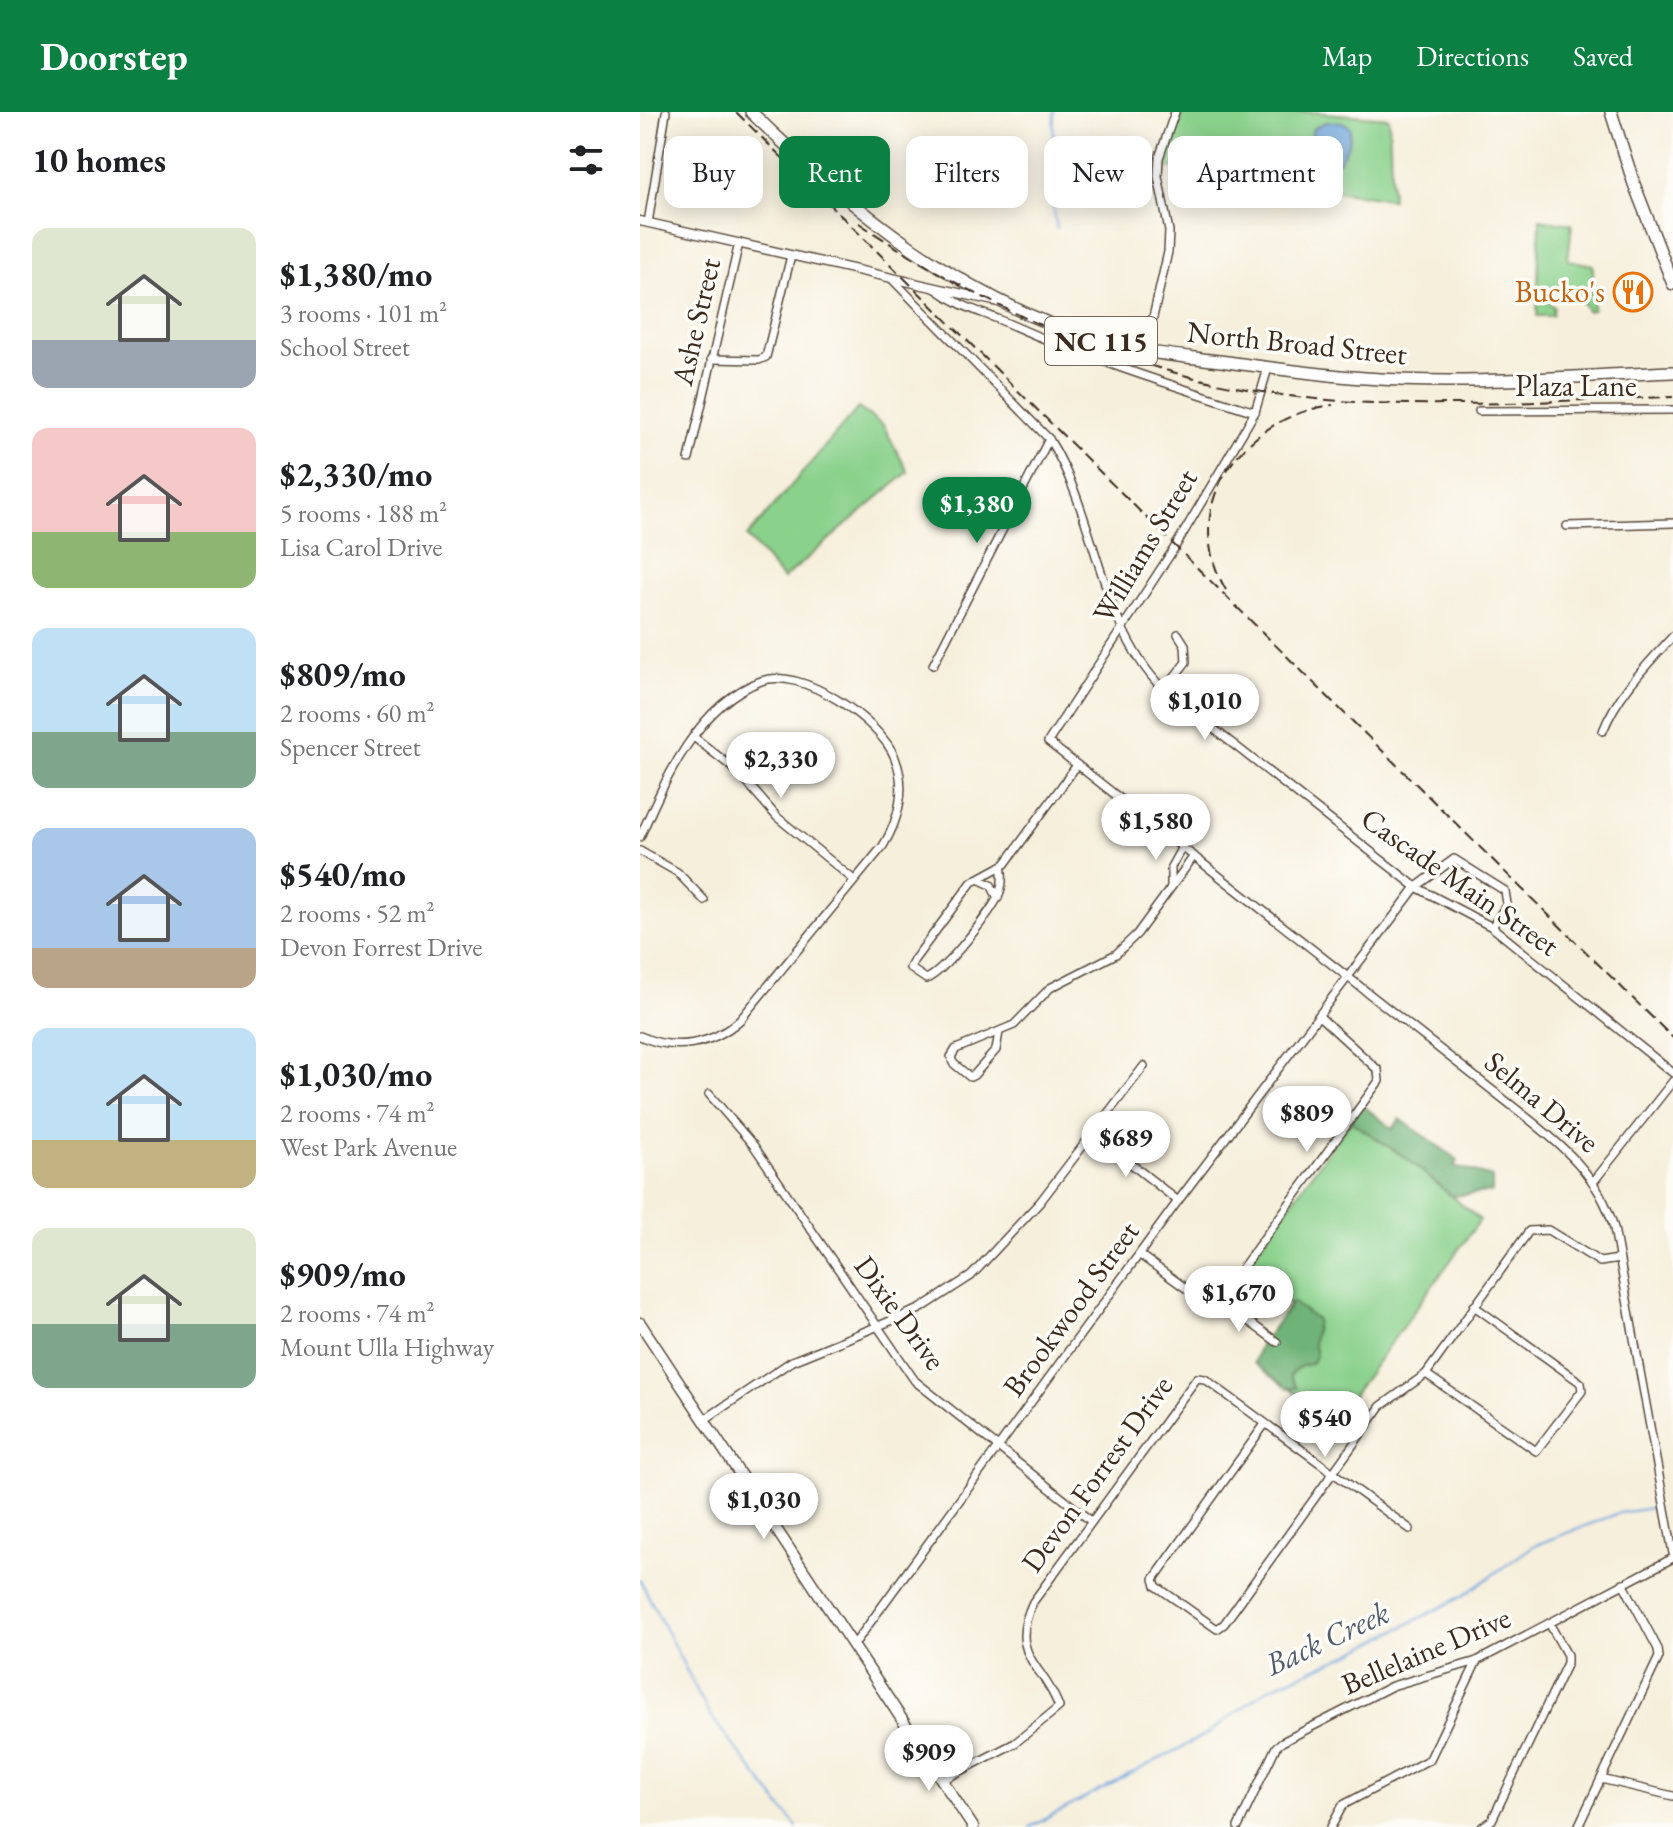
<!DOCTYPE html>
<meta charset="utf-8">
<style>
body{margin:0;font-family:"EB Garamond",serif;background:#f6f6f6;color:#202124;height:100vh;display:flex;flex-direction:column;font-size:30px;white-space:nowrap}
*{box-sizing:border-box;margin:0}
p{font-size:26px;color:#757577}
.icon{flex:none;width:44px;height:44px;fill:none;stroke:currentColor;stroke-width:2;stroke-linecap:round;stroke-linejoin:round}
.map{position:relative;flex:1;overflow:hidden}
.side{display:flex;flex-direction:column;background:#fff;width:640px}
.side>*{flex:none}
.guide{position:absolute;left:24px;top:24px;width:760px;height:72px;display:flex;gap:16px}
.price{position:absolute;translate:-50% -68px;padding:0 18px;border-radius:28px;background:#fff;color:#222;font-size:26px;line-height:52px;filter:drop-shadow(0 2px 4px #0008)}
.price::after{content:'';position:absolute;left:50%;top:48px;width:24px;height:18px;margin-left:-12px;background:inherit;clip-path:polygon(0 0,100% 0,50% 100%)}
.price.current{background:#0b8043;color:#fff}
ul{padding:0;list-style:none}
li{display:flex;align-items:center;gap:24px;height:200px;padding:0 32px}
li span{display:grid;place-items:center;flex:none;width:224px;height:160px;border-radius:16px;color:#555}
li>.icon{margin-inline-start:auto}
span .icon{width:96px;height:96px;fill:#fffc;stroke-width:1}
li b{font-size:34px}
h2{display:flex;justify-content:space-between;align-items:center;height:96px;padding:0 32px;font-size:34px}
.tag{padding:0 28px;border-radius:16px;background:#fff;box-shadow:0 4px 20px #0003;font-size:28px;line-height:72px}
.tag.current{background:#0b8043;color:#fff}
header{display:flex;align-items:center;gap:48px;box-sizing:border-box;height:112px;padding:0 40px;background:#0b8043;color:#fff}
header strong{font-size:38px}
nav{display:flex;gap:44px;margin-inline-start:auto;font-size:28px}
main{display:flex;flex:1;min-height:0}
.map>svg:first-child{display:block}
.green{fill:#8ad18c;stroke:#627e55;stroke-width:2}
.forest{fill:#6fb378;stroke:#556e4b;stroke-width:2}
.water{fill:#70a6de;stroke:#56687e;stroke-width:2}
.lines{fill:none;stroke-linecap:round;stroke-linejoin:round}
.stream{stroke:#70a6de;stroke-width:2}
.minor-casing{stroke:#57483a;stroke-width:10}
.tertiary-casing{stroke:#57483a;stroke-width:11}
.secondary-casing{stroke:#57483a;stroke-width:13}
.primary-casing{stroke:#57483a;stroke-width:14}
.minor{stroke:#fff;stroke-width:7}
.tertiary{stroke:#fff;stroke-width:8}
.secondary{stroke:#fff;stroke-width:10}
.primary{stroke:#fff;stroke-width:11}
.rail{stroke:#3b2a1e;stroke-width:2;stroke-dasharray:12 6;stroke-linecap:butt}
.labels{text-anchor:middle;stroke-width:7;stroke-linejoin:round;paint-order:stroke}
.shield{fill:#fdfcf7;stroke:#75695f;stroke-width:2}
.shield-label{font-size:28px;font-weight:bold;fill:#3b2a1e}
.food-label{font-size:30px;fill:#c56008;stroke:#fdfcf7;text-anchor:end}
.street-label{font-size:30px;fill:#3b2a1e;stroke:#fdfcf7}
.water-label{font-size:32px;font-style:italic;fill:#505c6b;stroke:#fdfcf7}
</style>
<header>
<strong>Doorstep</strong>
<nav><a>Map</a><a>Directions</a><a>Saved</a></nav>
</header>
<main>
<section class="side">
<h2>10 homes<svg class="icon" aria-label="filters" viewBox="0 0 24 24"><path d="M4 7h16M4 17h16"/><circle cx="9" cy="7" r="2"/><circle cx="15" cy="17" r="2"/></svg></h2>
<ul>
<li><span style="background:linear-gradient(#dfe7d0 70%,#9aa5b1 0)"><svg class="icon" aria-label="home" viewBox="0 0 24 24"><path d="M3 11l9-7 9 7M6 9v11h12V9"/></svg></span><div><b>$1,380/mo</b><p>3 rooms · 101 m²</p><p>School Street</p></div></li>
<li><span style="background:linear-gradient(#f6c9c9 65%,#8fb573 0)"><svg class="icon" aria-label="home" viewBox="0 0 24 24"><path d="M3 11l9-7 9 7M6 9v11h12V9"/></svg></span><div><b>$2,330/mo</b><p>5 rooms · 188 m²</p><p>Lisa Carol Drive</p></div></li>
<li><span style="background:linear-gradient(#bfe0f5 65%,#7fa58c 0)"><svg class="icon" aria-label="home" viewBox="0 0 24 24"><path d="M3 11l9-7 9 7M6 9v11h12V9"/></svg></span><div><b>$809/mo</b><p>2 rooms · 60 m²</p><p>Spencer Street</p></div></li>
<li><span style="background:linear-gradient(#a9c7e8 75%,#b9a48a 0)"><svg class="icon" aria-label="home" viewBox="0 0 24 24"><path d="M3 11l9-7 9 7M6 9v11h12V9"/></svg></span><div><b>$540/mo</b><p>2 rooms · 52 m²</p><p>Devon Forrest Drive</p></div></li>
<li><span style="background:linear-gradient(#bfe0f5 70%,#c2b280 0)"><svg class="icon" aria-label="home" viewBox="0 0 24 24"><path d="M3 11l9-7 9 7M6 9v11h12V9"/></svg></span><div><b>$1,030/mo</b><p>2 rooms · 74 m²</p><p>West Park Avenue</p></div></li>
<li><span style="background:linear-gradient(#dfe7d0 60%,#7fa58c 0)"><svg class="icon" aria-label="home" viewBox="0 0 24 24"><path d="M3 11l9-7 9 7M6 9v11h12V9"/></svg></span><div><b>$909/mo</b><p>2 rooms · 74 m²</p><p>Mount Ulla Highway</p></div></li>
</ul>
</section>
<div class="map">
<svg width="1033" height="1715" viewBox="0 0 1033 1715">
<rect width="100%" height="100%" fill="#fdfcf7"/>
<filter id="ink" filterUnits="userSpaceOnUse"><feTurbulence type="fractalNoise" baseFrequency=".0125" numOctaves="2"/><feDisplacementMap in="SourceGraphic" scale="16" xChannelSelector="R" yChannelSelector="G"/><feConvolveMatrix kernelMatrix="1 2 1 2 8 2 1 2 1" color-interpolation-filters="sRGB"/></filter>
<filter id="wash" filterUnits="userSpaceOnUse"><feTurbulence type="fractalNoise" baseFrequency=".006" numOctaves="4" result="noise"/><feDisplacementMap in="SourceGraphic" scale="32" xChannelSelector="R" yChannelSelector="G"/><feGaussianBlur stdDeviation="1.8" result="paint"/><feColorMatrix in="noise" values="0 0 0 0 0 0 0 0 0 0 0 0 0 0 0 0 0 1.4 0 .05"/><feComposite in="paint" operator="in"/></filter>
<g filter="url(#wash)">
<rect width="100%" height="100%" fill="#f6efdc"/>
<g class="green">
<polygon points="543,0 671,0 749,6 752,87 525,55 527,39"/>
<polygon points="900,107 932,112 928,148 953,153 953,198 947,199 940,187 926,185 916,177 905,187 914,195 912,204 897,204"/>
<polygon points="218,296 243,313 268,360 143,467 107,425"/>
<polygon points="710,1009 766,1046 840,1108 692,1312 626,1255 662,1201 602,1158"/>
</g>
<g class="forest">
<polygon points="722,993 753,1017 760,1007 818,1048 814,1054 852,1065 852,1080 812,1084 766,1046 710,1009"/>
<polygon points="652,1190 677,1208 673,1231 676,1243 672,1251 657,1256 650,1264 657,1276 647,1276 614,1251 618,1237"/>
</g>
<polygon class="water" points="685,10 703,10 711,16 709,31 699,49 685,49 670,31 673,17"/>
<g class="lines">
<g class="stream">
<polyline points="414,0 412,87 417,117"/>
<polyline points="0,1468 69,1602 157,1715"/>
<polyline points="390,1715 567,1622 629,1576 712,1541 823,1484 893,1434 979,1401 1011,1396"/>
</g>
</g>
</g>
<g filter="url(#ink)">
<g class="lines">
<g class="minor-casing">
<g id="minor">
<polyline points="8,111 26,0"/>
<path d="M251 166 409 327C458 405 458 512 524 578L776 775 852 815 1033 961"/>
<path d="M296 177C322 196 340 199 367 211 448 247 531 273 615 300"/>
<polyline points="505,240 528,140 529,119 518,64 519,46 535,0"/>
<polyline points="71,247 119,248 126,245 151,144"/>
<path d="M628 256 615 300 535 435 408 630 880 1000C922 1033 959 1063 974 1116L1033 1441"/>
<polyline points="839,299 1033,298"/>
<polyline points="49,347 99,131"/>
<polyline points="927,414 1033,411"/>
<polyline points="293,553 409,327"/>
<polyline points="524,578 546,550 545,533 538,522"/>
<path d="M963 619C978 581 1007 553 1033 524"/>
<polyline points="55,626 97,659 137,705 214,768"/>
<path d="M0 725C25 668 58 592 121 569 161 554 241 609 255 646 267 676 259 708 243 734L100 908C72 933 34 940 0 924"/>
<polyline points="0,739 37,760 64,788"/>
<path d="M361 754C363 763 363 771 360 780 354 798 303 861 286 867L270 856 274 848 332 770 365 752 437 653"/>
<polyline points="338,767 351,773 358,786"/>
<polyline points="531,775 531,755 542,735"/>
<polyline points="359,920 356,938 334,963 330,965 313,951 311,945 316,937 374,913 410,876 476,842 497,822 554,744"/>
<polyline points="69,982 114,1034 275,1269 451,1409"/>
<polyline points="452,1021 538,1089"/>
<polyline points="954,1069 1033,969"/>
<polyline points="500,1143 573,1196 739,969 738,958 679,904"/>
<polyline points="579,1188 637,1230"/>
<polyline points="786,1262 896,1339 942,1279 941,1271 834,1194"/>
<polyline points="64,1308 152,1249 280,1197 331,1164 400,1090 504,954"/>
<polyline points="625,1312 514,1467 516,1474 577,1517 584,1512 741,1294 786,1262 889,1119 908,1118 960,1150 979,1147"/>
<polyline points="213,1534 538,1089 776,775 814,747 865,779 867,792 852,815"/>
<polyline points="961,1667 1033,1684"/>
<path d="M301 1669 375 1631 419 1595C404 1552 367 1544 393 1490L557 1266 565 1267 770 1417"/>
<polyline points="598,1715 636,1635 642,1630 752,1574 837,1549 1033,1446"/>
<polyline points="691,1715 703,1693 790,1647 837,1549"/>
<polyline points="842,1715 852,1708 927,1551 927,1543 909,1511"/>
<polyline points="938,1715 1019,1545 1018,1537 983,1471"/>
</g>
</g>
<g class="tertiary-casing">
<polyline id="tertiary" points="0,109 354,189"/>
</g>
<g class="secondary-casing">
<polyline id="secondary" points="0,1211 333,1715"/>
</g>
<g class="primary-casing">
<g id="primary">
<path d="M111 0C208 95 323 188 456 228 498 241 543 244 587 250 632 256 679 263 725 266 827 274 931 264 1033 260"/>
<polyline points="971,0 994,72 1033,172"/>
</g>
</g>
<use href="#minor" class="minor"/>
<use href="#tertiary" class="tertiary"/>
<use href="#secondary" class="secondary"/>
<use href="#primary" class="primary"/>
<g class="rail">
<polyline points="96,0 1033,926"/>
<path d="M219 111C343 195 474 255 623 280 752 302 902 288 1033 285"/>
<path d="M586 478C536 393 604 304 693 293"/>
</g>
</g>
</g>
<defs>
<g id="restaurant-ring" transform="scale(2)"><circle r="9.5" fill="#fdfcf7" stroke="#e8710a" stroke-width="1.5"/><path d="M-5-6h1v4h1v-4h1v4h1v-4h1v5L-1.5 .5V6h-2V.5L-5-1ZM5-6V6H3V1.5H1.5Q1.5-4 5-6Z" fill="#e8710a"/></g>
</defs>
<g fill-rule="evenodd">
<use href="#restaurant-ring" x="993" y="180"/>
</g>
<g class="labels">
<rect class="shield" x="405" y="205" width="112" height="48" rx="6"/>
<g class="shield-label">
<text x="461" y="239">NC 115</text>
</g>
<g class="food-label">
<text x="965" y="190">Bucko's</text>
</g>
<g class="street-label">
<text transform="translate(56 210) rotate(-77)" y="10">Ashe Street</text>
<text transform="translate(657 231) rotate(6)" y="10">North Broad Street</text>
<text x="936" y="284">Plaza Lane</text>
<text transform="translate(505 434) rotate(-59)" y="10">Williams Street</text>
<text transform="translate(820 770) rotate(35)" y="10">Cascade Main Street</text>
<text transform="translate(902 990) rotate(40)" y="10">Selma Drive</text>
<text transform="translate(431 1197) rotate(-54)" y="10">Brookwood Street</text>
<text transform="translate(260 1201) rotate(54)" y="10">Dixie Drive</text>
<text transform="translate(457 1362) rotate(-54)" y="10">Devon Forrest Drive</text>
<text transform="translate(786 1539) rotate(-23)" y="10">Bellelaine Drive</text>
</g>
<g class="water-label">
<text transform="translate(687 1526) rotate(-25)" y="11">Back Creek</text>
</g>
</g>
</svg>
<b class="price current" style="left:337px;top:433px">$1,380</b>
<b class="price" style="left:565px;top:630px">$1,010</b>
<b class="price" style="left:141px;top:688px">$2,330</b>
<b class="price" style="left:516px;top:750px">$1,580</b>
<b class="price" style="left:667px;top:1042px">$809</b>
<b class="price" style="left:486px;top:1067px">$689</b>
<b class="price" style="left:599px;top:1222px">$1,670</b>
<b class="price" style="left:685px;top:1347px">$540</b>
<b class="price" style="left:124px;top:1429px">$1,030</b>
<b class="price" style="left:289px;top:1681px">$909</b>
<div class="guide">
<a class="tag">Buy</a>
<a class="tag current">Rent</a>
<a class="tag">Filters</a>
<a class="tag">New</a>
<a class="tag">Apartment</a>
</div>
</div>
</main>
